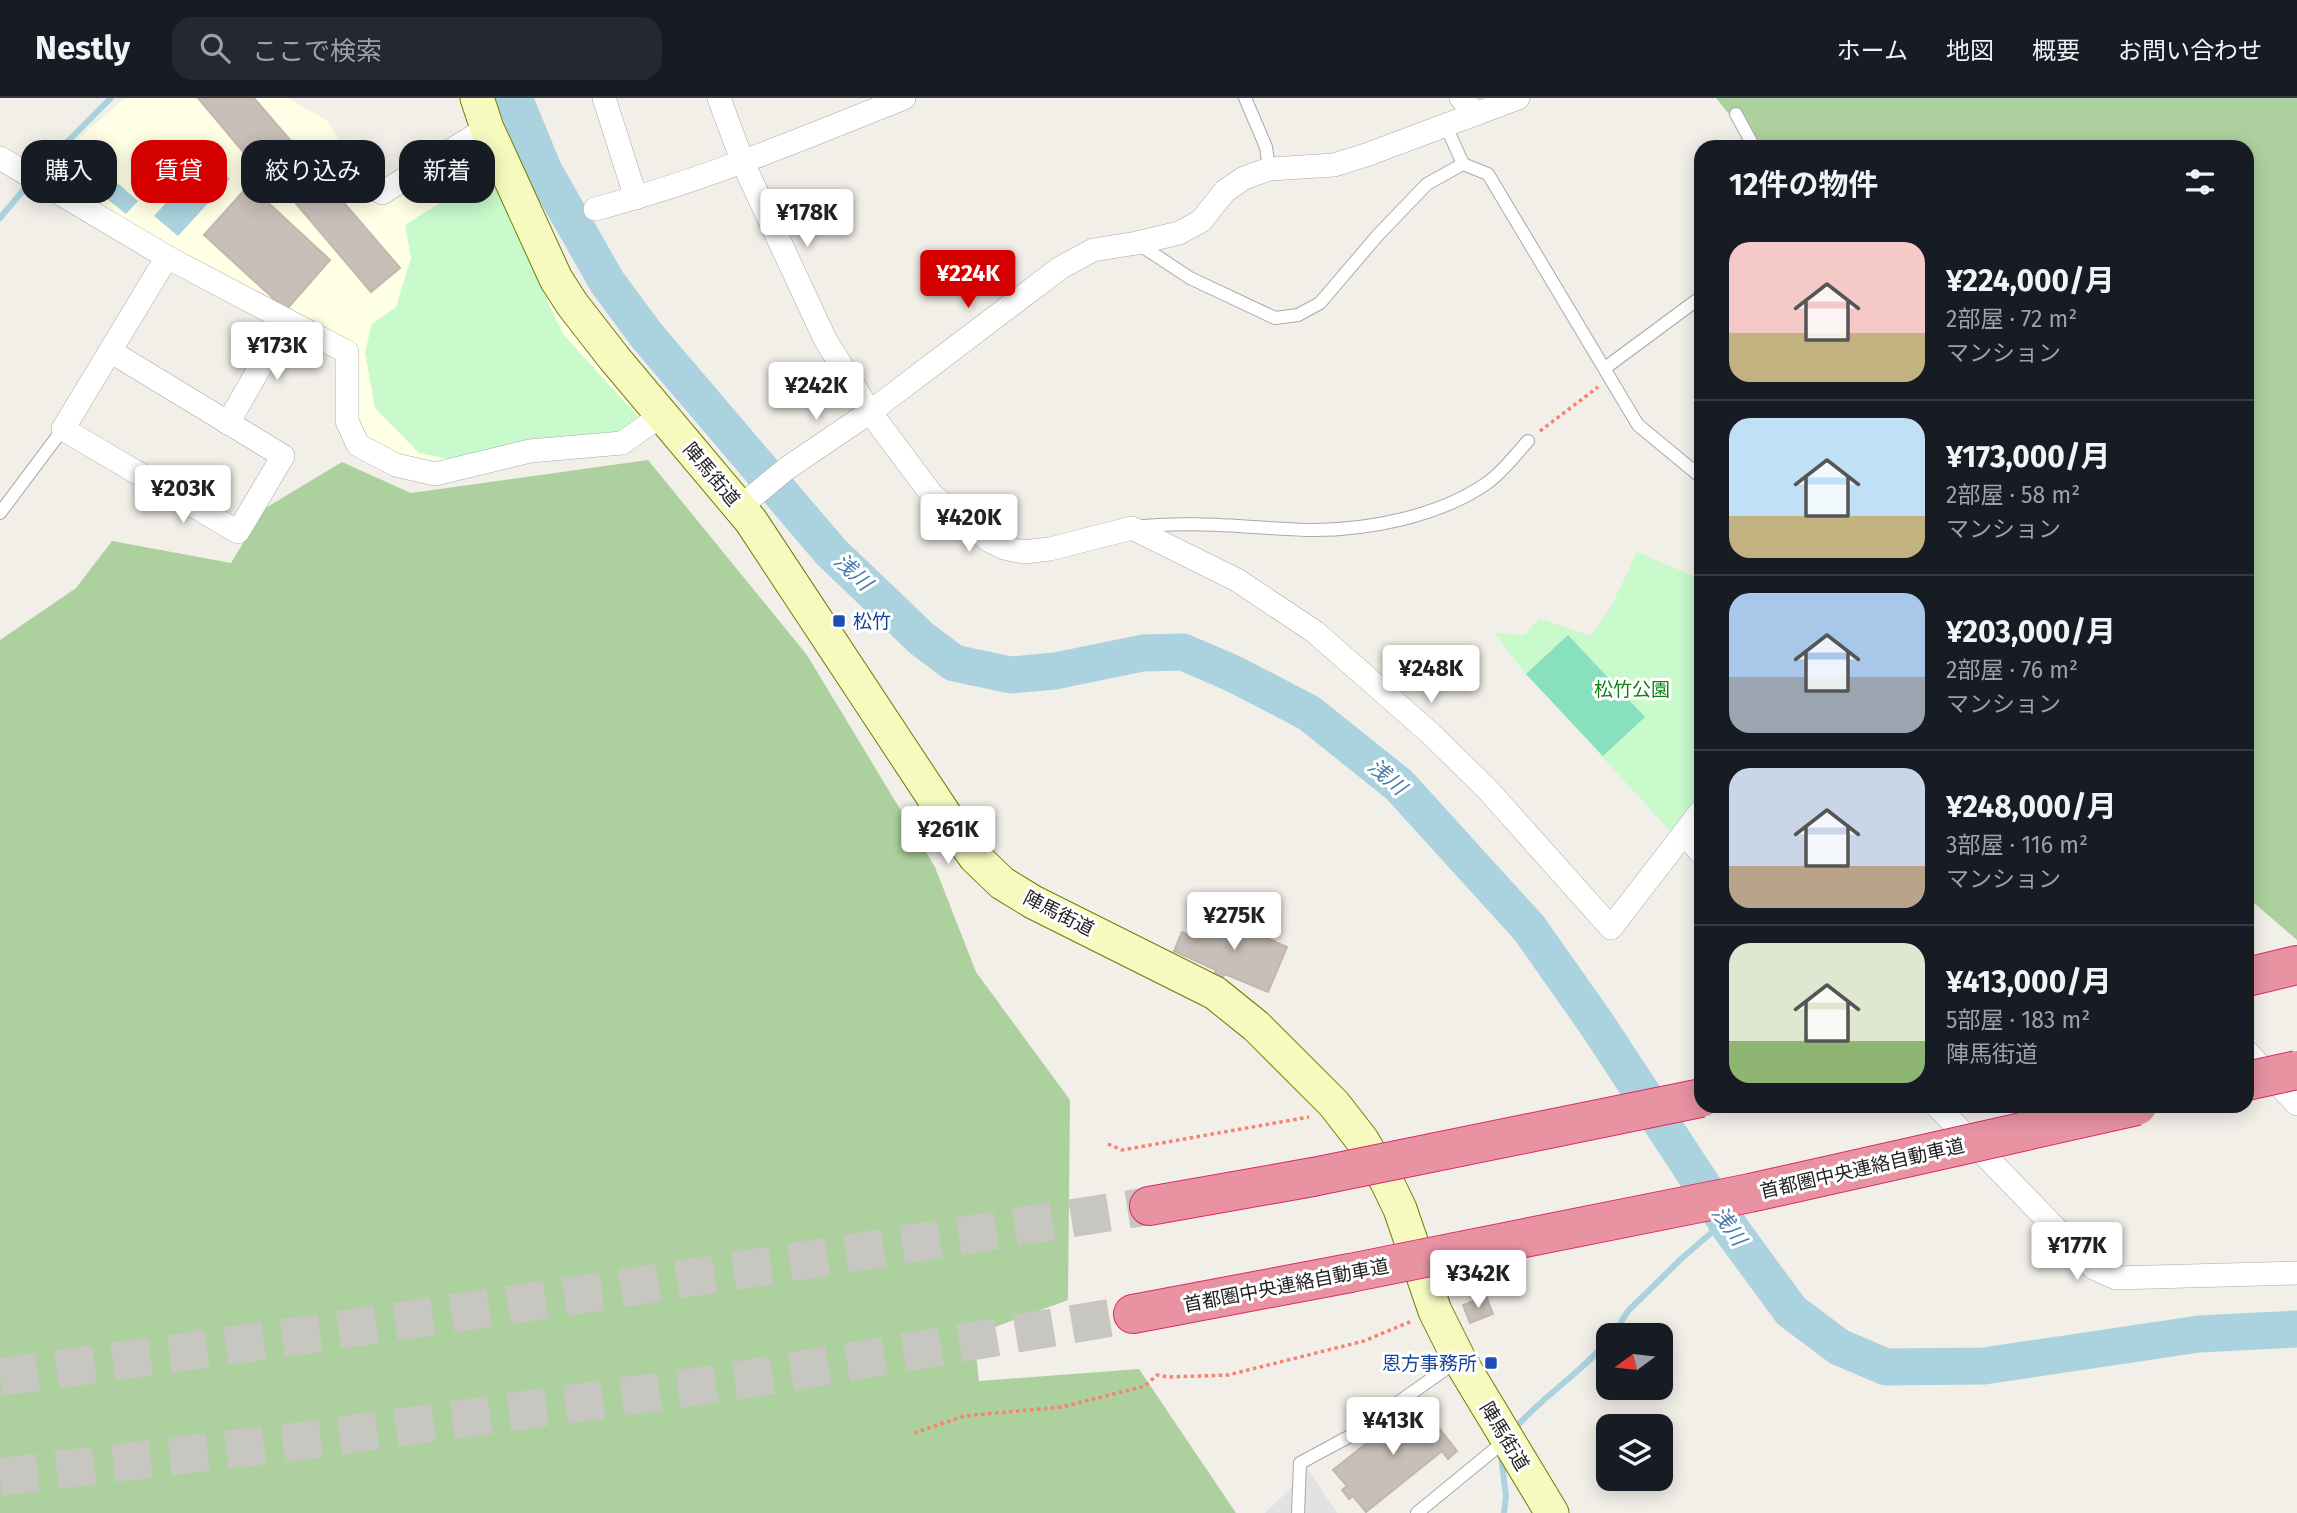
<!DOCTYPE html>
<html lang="ja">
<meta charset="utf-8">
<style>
body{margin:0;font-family:"Fira Sans","Noto Sans JP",sans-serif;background:#242831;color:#f1f3f6;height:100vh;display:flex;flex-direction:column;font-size:26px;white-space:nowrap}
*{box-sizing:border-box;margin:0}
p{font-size:23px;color:#9ea1a6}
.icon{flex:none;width:38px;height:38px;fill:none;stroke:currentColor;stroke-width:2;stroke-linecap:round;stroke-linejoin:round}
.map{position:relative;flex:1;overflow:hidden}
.panel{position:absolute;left:1694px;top:42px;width:560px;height:973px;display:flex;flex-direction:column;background:#171b24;border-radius:21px;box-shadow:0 4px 18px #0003}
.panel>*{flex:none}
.banner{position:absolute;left:21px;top:42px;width:665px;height:63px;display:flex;gap:14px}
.needle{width:46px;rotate:255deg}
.tools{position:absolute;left:1596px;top:1225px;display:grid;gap:14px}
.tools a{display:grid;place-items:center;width:77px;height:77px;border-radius:14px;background:#171b24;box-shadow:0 4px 18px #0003;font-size:35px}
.price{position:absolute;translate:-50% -60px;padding:0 16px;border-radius:7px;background:#fff;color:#222;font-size:23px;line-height:46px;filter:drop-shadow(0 2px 4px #0008)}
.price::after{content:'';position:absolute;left:50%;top:42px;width:21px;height:16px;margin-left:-10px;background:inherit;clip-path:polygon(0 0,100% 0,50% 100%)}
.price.current{background:#d40000;color:#fff}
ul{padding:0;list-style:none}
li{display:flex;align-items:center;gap:21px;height:175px;padding:0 35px}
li+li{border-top:2px solid #363941}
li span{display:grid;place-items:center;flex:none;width:196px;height:140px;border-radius:21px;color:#555}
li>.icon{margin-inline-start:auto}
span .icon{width:84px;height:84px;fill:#fffc;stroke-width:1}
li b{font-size:30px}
h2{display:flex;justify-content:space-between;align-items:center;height:84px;padding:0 35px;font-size:30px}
.chip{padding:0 24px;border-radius:21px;background:#171b24;box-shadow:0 4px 18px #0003;font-size:24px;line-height:63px}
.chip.current{background:#d40000;color:#fff}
header{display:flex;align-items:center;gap:42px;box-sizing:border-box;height:98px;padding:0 35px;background:#171b24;border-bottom:2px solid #363941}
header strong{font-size:33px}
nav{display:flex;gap:38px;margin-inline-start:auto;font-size:24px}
.search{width:490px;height:63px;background:#242831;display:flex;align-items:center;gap:18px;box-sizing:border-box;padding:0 24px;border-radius:21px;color:#9ea1a6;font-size:26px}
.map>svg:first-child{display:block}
.education{fill:#ffffe5}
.forest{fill:#add19e}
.park{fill:#c8facc}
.pitch{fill:#88e0be}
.parking{fill:#e2e2e2}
.water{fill:#aad3df}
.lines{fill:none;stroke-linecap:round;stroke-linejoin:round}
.stream{stroke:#aad3df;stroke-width:6}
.river{stroke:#aad3df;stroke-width:37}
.building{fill:#c7bfb8;stroke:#c4b6ab;stroke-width:2}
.highway-tunnel{stroke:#c8c6c1;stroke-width:38;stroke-dasharray:38 19;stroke-linecap:butt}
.lane-casing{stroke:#a9a9a9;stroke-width:14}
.street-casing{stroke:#a9a9a9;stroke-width:24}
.secondary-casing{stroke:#707d05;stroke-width:35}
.highway-casing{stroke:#dc2a67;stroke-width:40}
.path{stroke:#fa8072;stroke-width:3.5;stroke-dasharray:3.5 3.5;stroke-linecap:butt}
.lane{stroke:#fff;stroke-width:12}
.street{stroke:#fff;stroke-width:23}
.secondary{stroke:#f7fabf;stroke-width:33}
.highway{stroke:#e892a2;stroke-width:38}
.highway-bridge-casing{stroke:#dc2a67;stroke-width:40;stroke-linecap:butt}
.highway-bridge{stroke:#e892a2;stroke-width:38}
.transit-dot{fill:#1a4fb4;stroke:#fff;stroke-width:2.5}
.labels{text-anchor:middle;stroke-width:6;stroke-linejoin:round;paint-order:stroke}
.street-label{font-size:19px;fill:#222;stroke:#fff}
.transit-label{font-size:19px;fill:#164399;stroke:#fff;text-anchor:start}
.park-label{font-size:19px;fill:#0c8416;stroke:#fff}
.water-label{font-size:21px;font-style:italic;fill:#4a7aab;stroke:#fff}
</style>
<header>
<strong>Nestly</strong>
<div class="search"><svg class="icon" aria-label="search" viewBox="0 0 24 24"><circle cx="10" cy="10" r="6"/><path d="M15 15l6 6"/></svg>ここで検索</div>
<nav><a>ホーム</a><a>地図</a><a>概要</a><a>お問い合わせ</a></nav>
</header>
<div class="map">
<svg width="2297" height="1415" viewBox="0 0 2297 1415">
<rect width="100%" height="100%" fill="#f2efe9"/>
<polygon class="education" points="125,0 288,0 327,23 367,86 382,95 479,35 653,323 435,376 358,347 347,254 34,79"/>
<g class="forest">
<polygon points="1716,0 2297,0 2297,842 2247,799 2247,49 1756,49"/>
<polygon points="648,362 807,557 935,769 976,874 1070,1002 1068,1202 974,1237 979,1283 1139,1271 1236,1415 0,1415 0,542 76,490 112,443 231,465 264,411 342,364 411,395"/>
</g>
<g class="park">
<polygon points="488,75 563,236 642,323 613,339 509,346 454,362 419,355 375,310 365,254 372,226 396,209 411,160 405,127"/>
<polygon points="1637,454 1701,481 1701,701 1675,738 1526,576 1494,535 1525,537 1539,520 1591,538 1611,509"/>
</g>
<polygon class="pitch" points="1568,537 1645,619 1603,658 1526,576"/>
<polygon class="parking" points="1298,1357 1337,1415 1265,1415 1292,1389"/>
<g class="water">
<polygon points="207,60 230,81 178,138 154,118"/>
<polygon points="114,82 138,103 126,116 101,96"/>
</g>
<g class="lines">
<g class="stream">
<polyline points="41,70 111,0"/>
<polyline points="0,120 25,90"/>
<polyline points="1613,1237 1628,1213 1681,1161 1725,1123"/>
<path d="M1518 1327C1546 1296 1582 1274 1608 1242"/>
<polyline points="1501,1358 1506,1398 1504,1415"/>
</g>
<polyline class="river" points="514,0 544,73 607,184 647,238 831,454 922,541 954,565 1011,577 1055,573 1143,555 1183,554 1234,576 1309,615 1399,687 1529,830 1598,928 1733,1134 1791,1213 1839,1249 1886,1269 1984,1268 2199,1236 2297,1231"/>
</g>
<g class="building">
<polygon points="198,0 254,0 400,170 371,194 260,63 254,67"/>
<polygon points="249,87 330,162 286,212 204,137"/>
<polygon points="1211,816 1287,849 1268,894 1225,876 1222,880 1215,876 1216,872 1174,853 1182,834 1192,838 1195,830 1204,834"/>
<polygon points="1486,1198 1493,1216 1470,1225 1463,1207"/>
<polygon points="1419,1304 1457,1353 1448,1361 1442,1353 1366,1414 1353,1398 1349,1401 1342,1392 1347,1388 1333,1372"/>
</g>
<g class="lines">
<g class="highway-tunnel">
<path d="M0 1279C384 1228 766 1169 1149 1108"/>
<polyline points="0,1379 309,1342 736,1283 1133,1216"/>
</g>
<g class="lane-casing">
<g id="lane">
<polyline points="1245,0 1266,49 1269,71"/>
<polyline points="1736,16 1754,49"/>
<polyline points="1446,28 1463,66"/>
<polyline points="1137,145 1190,180 1275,220 1298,217 1320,205 1378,137 1427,86 1463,66 1488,76 1638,327 1701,379"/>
<polyline points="1605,270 1701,199"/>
<polyline points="0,415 63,331"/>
<path d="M1135 429C1192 422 1250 430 1307 432 1364 433 1439 419 1487 385 1502 375 1515 357 1528 343"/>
<polyline points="1298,1415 1300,1365 1352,1337 1457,1263"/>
<polyline points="1417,1415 1506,1342"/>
</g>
</g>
<g class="street-casing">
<g id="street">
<polyline points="604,0 636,100"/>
<polyline points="719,0 743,65 825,241 870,314 932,397 988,442 1004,450 1023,454 1050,451 1132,430 1237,482 1315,534 1430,635 1488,692 1611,830 1701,713"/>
<polyline points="1461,0 1476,16"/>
<polyline points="0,60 167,159 347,254 347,323 358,347 396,367 435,376 530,353 622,345 662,317"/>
<polyline points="382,95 487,30"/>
<path d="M595 111C702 83 802 41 904 0"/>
<polyline points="110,253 283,358 238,434 63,331 167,159"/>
<polyline points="228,325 287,222"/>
<polyline points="740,409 786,371 870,314 1060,170 1093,152 1137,145 1179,135 1201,123 1225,93 1244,80 1269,71 1334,67 1366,57 1518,0"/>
<polyline points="1685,736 1701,755"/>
<polyline points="2247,954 2297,1006"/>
<polyline points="1937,1008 2094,1170 2116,1180 2297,1175"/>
</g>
</g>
<g class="secondary-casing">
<polyline id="secondary" points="477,0 487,30 556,181 572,206 614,260 751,423 945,717 975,759 1002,785 1033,804 1215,895 1256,928 1334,1006 1362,1042 1387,1084 1400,1111 1435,1213 1459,1261 1552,1415"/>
</g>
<g class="highway-casing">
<g id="highway">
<polyline points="2247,879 2297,867"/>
<polyline points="1149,1108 1313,1079"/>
<polyline points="1133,1216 1350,1175"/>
</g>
</g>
<g class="path">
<polyline points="1540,333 1598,289"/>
<polyline points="1108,1046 1122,1052 1309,1019"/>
<polyline points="914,1335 964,1318 1062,1309 1145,1288 1157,1277 1168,1279 1228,1277 1364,1243 1412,1223"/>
</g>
<use href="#lane" class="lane"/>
<use href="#street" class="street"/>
<use href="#secondary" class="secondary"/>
<use href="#highway" class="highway"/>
<g class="highway-bridge-casing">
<g id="highway-bridge">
<polyline points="2247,983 2297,972"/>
<polyline points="1313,1079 1701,1000"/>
<polyline points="1350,1175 1750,1095 2137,1008"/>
</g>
</g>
<use href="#highway-bridge" class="highway-bridge"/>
</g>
<g class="transit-dot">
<rect x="832" y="516" width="14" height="14" rx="3.5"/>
<rect x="1484" y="1258" width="14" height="14" rx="3.5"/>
</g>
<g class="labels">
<g class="street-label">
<text transform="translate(712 376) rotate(50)" y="7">陣馬街道</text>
<text transform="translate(1059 815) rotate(27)" y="7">陣馬街道</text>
<text transform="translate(1862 1070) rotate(-13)" y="7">首都圏中央連絡自動車道</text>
<text transform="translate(1286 1187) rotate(-11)" y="7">首都圏中央連絡自動車道</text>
<text transform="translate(1505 1338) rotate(59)" y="7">陣馬街道</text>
</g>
<g class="transit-label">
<text x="853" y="530">松竹</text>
<text x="1477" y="1272" text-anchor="end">恩方事務所</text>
</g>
<g class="park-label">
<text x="1632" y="598">松竹公園</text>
</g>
<g class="water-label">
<text transform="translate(853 474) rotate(44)" y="7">浅川</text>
<text transform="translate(1387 679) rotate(41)" y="7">浅川</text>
<text transform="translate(1729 1128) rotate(55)" y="7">浅川</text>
</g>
</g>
</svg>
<div class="tools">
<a><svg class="needle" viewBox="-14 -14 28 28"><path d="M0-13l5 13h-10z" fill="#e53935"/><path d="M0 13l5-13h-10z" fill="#9ea1a6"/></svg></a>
<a><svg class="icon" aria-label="layers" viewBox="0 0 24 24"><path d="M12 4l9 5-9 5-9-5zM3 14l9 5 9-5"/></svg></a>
</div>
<b class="price" style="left:807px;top:151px">¥178K</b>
<b class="price current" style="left:968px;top:212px">¥224K</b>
<b class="price" style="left:277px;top:284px">¥173K</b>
<b class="price" style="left:816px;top:324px">¥242K</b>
<b class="price" style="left:183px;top:427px">¥203K</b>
<b class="price" style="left:969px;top:456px">¥420K</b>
<b class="price" style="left:1431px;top:607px">¥248K</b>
<b class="price" style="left:948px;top:768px">¥261K</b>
<b class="price" style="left:1234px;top:854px">¥275K</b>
<b class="price" style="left:2077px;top:1184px">¥177K</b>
<b class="price" style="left:1478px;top:1212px">¥342K</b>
<b class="price" style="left:1393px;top:1359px">¥413K</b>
<div class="banner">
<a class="chip">購入</a>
<a class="chip current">賃貸</a>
<a class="chip">絞り込み</a>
<a class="chip">新着</a>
</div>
<section class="panel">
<h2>12件の物件<svg class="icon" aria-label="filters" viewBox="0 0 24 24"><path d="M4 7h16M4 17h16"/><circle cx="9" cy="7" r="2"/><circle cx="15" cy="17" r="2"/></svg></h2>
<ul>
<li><span style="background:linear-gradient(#f6c9c9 65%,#c2b280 0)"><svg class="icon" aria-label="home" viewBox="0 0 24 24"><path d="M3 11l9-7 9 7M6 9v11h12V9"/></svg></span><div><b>¥224,000/月</b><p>2部屋 · 72 m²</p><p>マンション</p></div></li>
<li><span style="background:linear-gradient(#bfe0f5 70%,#c2b280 0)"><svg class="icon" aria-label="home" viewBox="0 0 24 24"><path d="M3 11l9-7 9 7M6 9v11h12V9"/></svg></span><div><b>¥173,000/月</b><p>2部屋 · 58 m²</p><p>マンション</p></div></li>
<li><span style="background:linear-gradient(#a9c7e8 60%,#9aa5b1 0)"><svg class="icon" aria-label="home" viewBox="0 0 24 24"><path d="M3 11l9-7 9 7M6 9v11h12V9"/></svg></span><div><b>¥203,000/月</b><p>2部屋 · 76 m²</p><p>マンション</p></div></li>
<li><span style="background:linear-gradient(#c9d6e8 70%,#b9a48a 0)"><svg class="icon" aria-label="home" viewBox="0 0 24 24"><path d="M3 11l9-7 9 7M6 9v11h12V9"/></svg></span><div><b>¥248,000/月</b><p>3部屋 · 116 m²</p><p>マンション</p></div></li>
<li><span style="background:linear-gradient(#dfe7d0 70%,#8fb573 0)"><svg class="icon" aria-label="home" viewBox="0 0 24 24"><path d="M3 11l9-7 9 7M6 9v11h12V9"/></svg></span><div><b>¥413,000/月</b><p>5部屋 · 183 m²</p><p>陣馬街道</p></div></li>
</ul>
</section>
</div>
